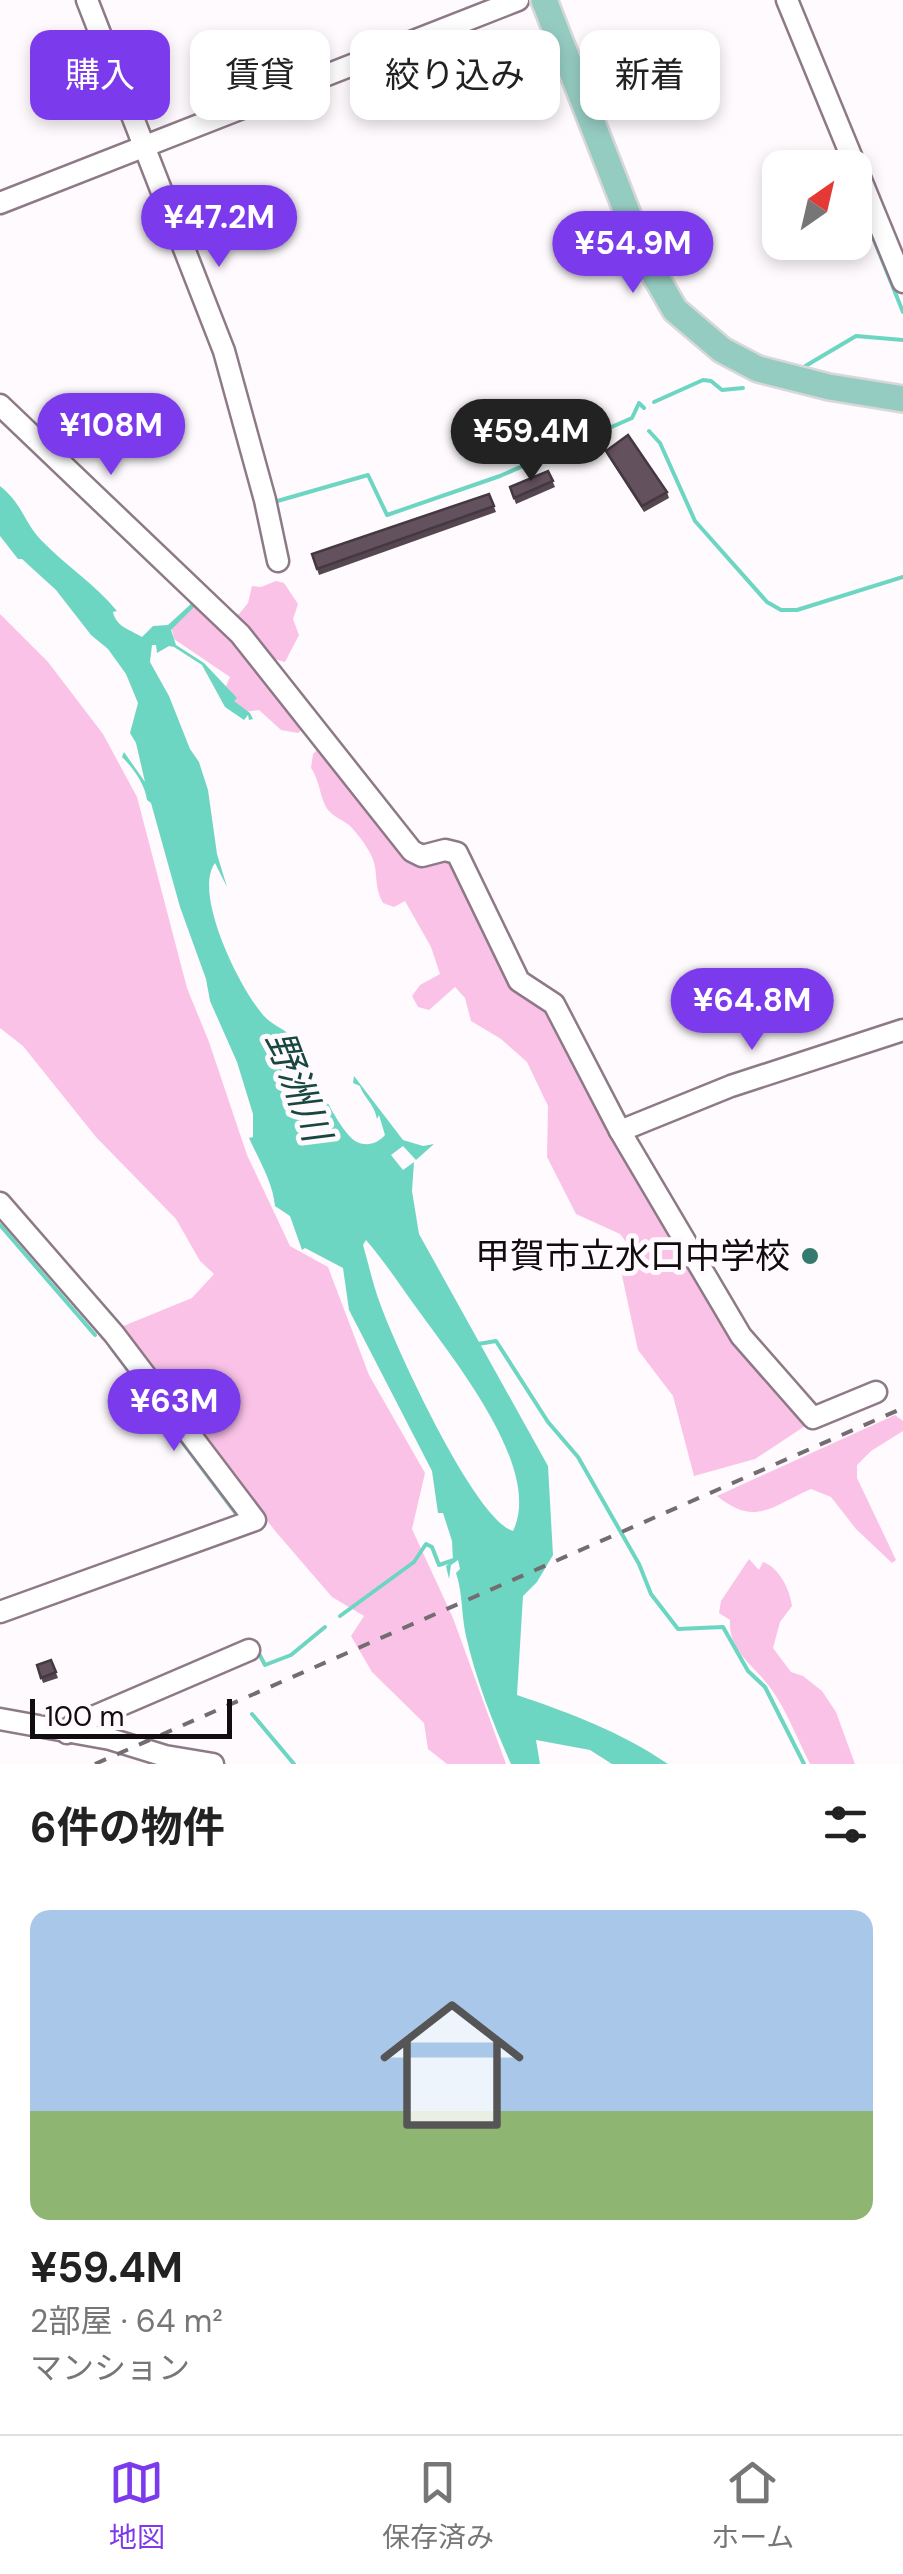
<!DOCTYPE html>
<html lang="ja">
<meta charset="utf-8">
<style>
body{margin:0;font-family:"DM Sans","Noto Sans JP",sans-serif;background:#f2f2f2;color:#222;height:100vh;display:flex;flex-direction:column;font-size:38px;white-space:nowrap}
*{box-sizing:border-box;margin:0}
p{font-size:32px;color:#767676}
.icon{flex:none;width:55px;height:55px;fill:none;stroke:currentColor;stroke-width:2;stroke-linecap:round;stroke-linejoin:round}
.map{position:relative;height:1764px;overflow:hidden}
.drawer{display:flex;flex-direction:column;background:#fff;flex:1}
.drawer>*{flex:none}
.hud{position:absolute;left:30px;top:30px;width:845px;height:90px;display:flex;gap:20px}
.needle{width:65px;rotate:34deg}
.fabs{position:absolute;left:762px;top:150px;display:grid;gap:20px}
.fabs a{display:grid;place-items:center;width:110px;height:110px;border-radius:20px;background:#fff;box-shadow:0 5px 15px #0003;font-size:50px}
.scale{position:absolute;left:30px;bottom:25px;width:202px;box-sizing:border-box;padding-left:10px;border:5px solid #120b10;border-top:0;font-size:28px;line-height:35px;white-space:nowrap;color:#120b10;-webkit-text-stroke:8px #fefafd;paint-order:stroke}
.price{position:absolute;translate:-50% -85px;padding:0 22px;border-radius:35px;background:#7c3aed;color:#fff;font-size:32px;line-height:65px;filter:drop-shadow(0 2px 5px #0008)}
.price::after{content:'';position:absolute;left:50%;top:60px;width:30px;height:22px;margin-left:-15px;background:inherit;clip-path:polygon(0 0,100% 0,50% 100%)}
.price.selected{background:#222;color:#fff}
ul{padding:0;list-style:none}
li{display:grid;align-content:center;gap:20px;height:530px;padding:0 30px}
li span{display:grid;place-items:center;height:310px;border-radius:20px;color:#555}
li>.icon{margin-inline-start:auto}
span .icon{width:180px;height:180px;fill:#fffc;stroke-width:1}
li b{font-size:42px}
h2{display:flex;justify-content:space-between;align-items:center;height:120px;padding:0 30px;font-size:42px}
.chip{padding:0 35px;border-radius:20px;background:#fff;box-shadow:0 5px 15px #0003;font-size:35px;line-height:90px}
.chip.selected{background:#7c3aed;color:#fff}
.tab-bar{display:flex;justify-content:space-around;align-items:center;height:140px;border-top:2px solid #e0e0e0;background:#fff;font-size:28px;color:#767676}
.tab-bar a{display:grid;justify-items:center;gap:5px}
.tab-bar .selected{color:#7c3aed}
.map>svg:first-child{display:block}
.green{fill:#fbc2e8}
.water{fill:#6dd6c3;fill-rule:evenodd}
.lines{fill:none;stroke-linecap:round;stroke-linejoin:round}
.stream{stroke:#6dd6c3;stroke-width:4}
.minor-casing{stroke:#8e7a87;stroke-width:25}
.major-casing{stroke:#d9d8d9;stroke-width:30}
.minor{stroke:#fff;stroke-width:20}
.major{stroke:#95ccc2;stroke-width:25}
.rail{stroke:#736d71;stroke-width:4;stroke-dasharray:12 12;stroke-linecap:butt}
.wall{fill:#554650}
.building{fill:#63515d;stroke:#453941;stroke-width:2.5}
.poi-dot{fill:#357a6e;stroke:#fefafd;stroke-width:4}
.labels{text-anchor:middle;stroke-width:10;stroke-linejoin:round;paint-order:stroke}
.poi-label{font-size:35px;fill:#120b10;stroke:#fefafd;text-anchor:end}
.water-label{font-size:38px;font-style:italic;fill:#18473f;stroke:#fefafd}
</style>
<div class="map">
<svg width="903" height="1764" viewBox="0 0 903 1764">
<rect width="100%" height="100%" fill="#fefafd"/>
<g class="green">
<polygon points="276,581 284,583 298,604 293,619 299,635 285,662 274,659 268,661 310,724 298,733 281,730 259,710 244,712 223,693 230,677 174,639 171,626 183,617 186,608 207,605 218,615 239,614 248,603 252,586 261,587"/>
<polygon points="0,614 48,662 103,734 137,797 187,988 209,1042 247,1155 290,1246 328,1267 369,1375 425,1473 412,1529 453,1618 506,1764 447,1764 428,1749 424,1723 372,1672 351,1636 364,1616 332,1597 276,1532 116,1329 192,1298 214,1274 200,1261 176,1219 96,1137 23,1046 0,1028"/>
<path d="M322 745 412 848 438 842 514 954 723 1301 766 1356 805 1426 755 1459 694 1476 673 1396 638 1350 621 1271 630 1247 620 1234 576 1214 547 1157 548 1106 527 1062 501 1039 471 1021 465 998 455 987 429 1010 418 1007 412 996 420 985 440 974 431 947 405 901 394 907 383 903C373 884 379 873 372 857 367 846 358 834 349 825 343 820 334 817 329 811 320 801 321 783 311 768L313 754Z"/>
<path d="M895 1415 903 1421V1431L871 1451 857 1465V1478L896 1560 892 1563 856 1529 831 1497 811 1489C772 1506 755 1527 717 1496Z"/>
<path d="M749 1559 759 1570 763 1562C779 1567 790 1590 792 1606L780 1622 773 1648 791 1672 803 1676 822 1691 836 1712 855 1764H810C797 1739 786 1708 769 1686 753 1664 728 1651 730 1620L719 1613 721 1601Z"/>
</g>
<path class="water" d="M0 486C23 504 24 523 42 541 66 566 95 584 117 611L113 612C116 627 131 630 142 637L153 626 168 625 193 602 196 605 171 630 176 645 204 663 237 698 234 701 250 713 253 719 249 720 248 715 244 720 225 707 202 665 174 647 169 646 157 653 156 645H152L150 662 169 696 190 749 199 762 208 790 217 854 227 887 215 863C192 894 242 994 266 1018 274 1026 284 1028 291 1037 309 1059 336 1131 357 1142 368 1147 378 1143 385 1135L379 1115 377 1119C374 1103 363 1097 360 1086L353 1083 354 1076 403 1140 423 1146 434 1144 416 1160 403 1146 391 1155 403 1170 414 1162 412 1191 419 1234 548 1466 553 1555 537 1582 523 1596 517 1695C570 1713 621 1732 668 1764H612L590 1750 536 1740 540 1764H511C493 1723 476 1680 466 1636 461 1614 463 1594 456 1573L460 1569 458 1560 451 1565 449 1579 446 1566 453 1561 452 1541 443 1513H438L432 1471 349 1310 343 1268 305 1248 302 1250 290 1216 275 1206C273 1183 259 1160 249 1138L253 1137V1114L237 1062 210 1001 206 979 180 907 151 803 147 800C145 784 133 768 122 757L124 752 145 782 136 743 130 733 138 703 126 674 108 649 91 635 56 590 22 559H18L0 536ZM366 1240C386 1263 403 1290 421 1314 456 1363 543 1470 513 1531 475 1520 396 1348 381 1306 373 1286 369 1265 363 1245Z"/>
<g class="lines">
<g class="stream">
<polyline points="834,139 845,168"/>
<polyline points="855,193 903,312"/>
<polyline points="802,368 856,336 903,340"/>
<polyline points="654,402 703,380 711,381 722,390 743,388"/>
<polyline points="649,431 660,443 695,521 767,602 781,610 797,610 903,577"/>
<polyline points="274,502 368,475 387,515 500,476 632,418 639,403 644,408"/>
<polyline points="0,1225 95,1335"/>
<polyline points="478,1344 496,1341 548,1422 578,1457 639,1564 651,1594 678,1629 723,1627 748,1671 765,1687 804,1764"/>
<polyline points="110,1346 237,1515"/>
<polyline points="340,1616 414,1562 426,1544 432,1547 439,1565 454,1560"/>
<polyline points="257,1650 265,1665 291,1655 325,1627"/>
<polyline points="252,1714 294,1764"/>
</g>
<g class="minor-casing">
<g id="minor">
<polyline points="87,0 224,351 265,500 278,561"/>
<polyline points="787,0 903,282"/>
<polyline points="0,203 518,0"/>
<polyline points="0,405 240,634 412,851 422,856 445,850 457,853 519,981 554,1004 620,1131 741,1336 813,1418 876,1392"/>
<polyline points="620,1131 731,1086 903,1030"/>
<polyline points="0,1203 114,1334 255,1520 0,1612"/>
<polyline points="0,1719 110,1739 165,1756 213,1764"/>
<polyline points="67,1733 72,1726 249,1650"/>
</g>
</g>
<g class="major-casing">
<polyline id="major" points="544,0 645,258 675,310 722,350 758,369 829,387 903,399"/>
</g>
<use href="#minor" class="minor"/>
<use href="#major" class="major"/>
<polyline class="rail" points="95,1764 903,1408"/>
</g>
<g class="wall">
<polygon points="606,451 667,492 669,498 644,512 608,456"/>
<polygon points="548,471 555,487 516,504 510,487"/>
<polygon points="489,494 496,512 319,575 312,554"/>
<polygon points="51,1660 58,1678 43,1683 37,1665"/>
</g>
<g class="building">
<polygon points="628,435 667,492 642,506 606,451"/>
<polygon points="548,471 553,481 514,498 510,487"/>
<polygon points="489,494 494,506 317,569 312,554"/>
<polygon points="51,1660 56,1672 41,1678 37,1665"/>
</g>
<circle class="poi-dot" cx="810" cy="1256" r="10"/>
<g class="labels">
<g class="poi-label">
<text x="790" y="1268">甲賀市立水口中学校</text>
</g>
<g class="water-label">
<text transform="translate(298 1086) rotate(69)" y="13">野洲川</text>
</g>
</g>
</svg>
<div class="fabs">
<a><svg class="needle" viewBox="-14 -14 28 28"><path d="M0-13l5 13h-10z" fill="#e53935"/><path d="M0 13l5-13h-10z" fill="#767676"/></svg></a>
</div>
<div class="scale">100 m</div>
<b class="price" style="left:219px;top:270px">¥47.2M</b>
<b class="price" style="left:633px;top:296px">¥54.9M</b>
<b class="price" style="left:111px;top:478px">¥108M</b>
<b class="price selected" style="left:531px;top:484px">¥59.4M</b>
<b class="price" style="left:752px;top:1053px">¥64.8M</b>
<b class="price" style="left:174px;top:1454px">¥63M</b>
<div class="hud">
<a class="chip selected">購入</a>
<a class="chip">賃貸</a>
<a class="chip">絞り込み</a>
<a class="chip">新着</a>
</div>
</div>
<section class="drawer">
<h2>6件の物件<svg class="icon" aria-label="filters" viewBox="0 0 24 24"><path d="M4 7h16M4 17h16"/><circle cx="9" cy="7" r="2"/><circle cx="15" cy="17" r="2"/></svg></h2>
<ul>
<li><span style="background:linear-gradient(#a9c7e8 65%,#8fb573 0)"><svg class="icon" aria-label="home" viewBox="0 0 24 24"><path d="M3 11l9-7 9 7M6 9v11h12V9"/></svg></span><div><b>¥59.4M</b><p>2部屋 · 64 m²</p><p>マンション</p></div></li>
</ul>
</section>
<nav class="tab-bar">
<a class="selected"><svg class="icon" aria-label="map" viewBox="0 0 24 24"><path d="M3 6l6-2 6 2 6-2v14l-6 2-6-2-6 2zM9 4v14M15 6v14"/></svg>地図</a>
<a><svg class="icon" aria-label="saved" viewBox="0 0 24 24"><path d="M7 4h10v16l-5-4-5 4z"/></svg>保存済み</a>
<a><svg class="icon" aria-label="home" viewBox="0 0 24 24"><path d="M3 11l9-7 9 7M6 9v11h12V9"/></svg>ホーム</a>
</nav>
